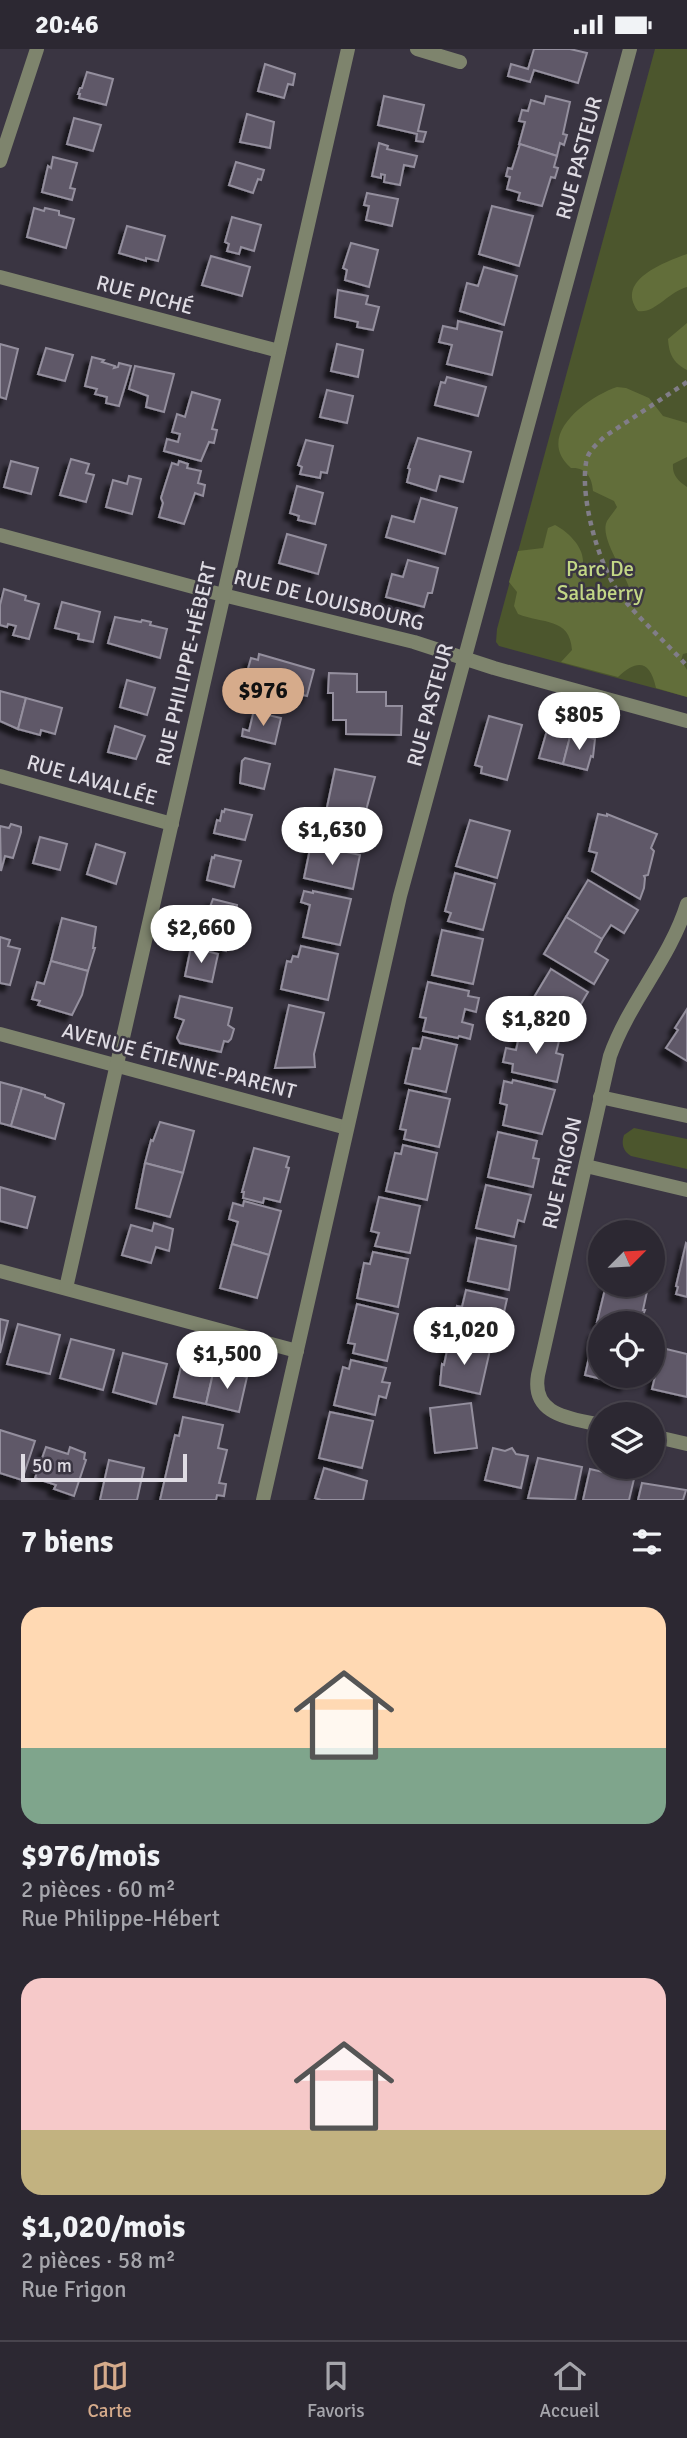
<!DOCTYPE html>
<html lang="fr">
<meta charset="utf-8">
<style>
body{margin:0;font-family:Signika,sans-serif;background:#38343e;color:#f1f3f6;height:100vh;display:flex;flex-direction:column;font-size:26px;white-space:nowrap}
*{box-sizing:border-box;margin:0}
p{font-size:23px;color:#a6a6ac}
.icon{flex:none;width:38px;height:38px;fill:none;stroke:currentColor;stroke-width:2;stroke-linecap:round;stroke-linejoin:round}
.map{position:relative;height:1451px;overflow:hidden}
.details{display:flex;flex-direction:column;background:#2c2832;flex:1}
.details>*{flex:none}
.needle{width:46px;rotate:66deg}
.controls{position:absolute;left:588px;top:1171px;display:grid;gap:14px}
.controls a{display:grid;place-items:center;width:77px;height:77px;border-radius:50%;background:#2c2832;box-shadow:0 2px 5px #0004,0 0 0 2px #48444d;font-size:35px}
.scale{position:absolute;left:21px;bottom:18px;width:166px;box-sizing:border-box;padding-left:7px;border:4px solid #dfdce4;border-top:0;font-size:19px;line-height:24px;white-space:nowrap;color:#dfdce4;-webkit-text-stroke:5px #3a3542;paint-order:stroke}
.price{position:absolute;translate:-50% -60px;padding:0 16px;border-radius:24px;background:#fff;color:#222;font-size:23px;line-height:46px;filter:drop-shadow(0 2px 4px #0008)}
.price::after{content:'';position:absolute;left:50%;top:42px;width:21px;height:16px;margin-left:-10px;background:inherit;clip-path:polygon(0 0,100% 0,50% 100%)}
.price.on{background:#d6ab8b;color:#111}
ul{padding:0;list-style:none}
li{display:grid;align-content:center;gap:14px;height:371px;padding:0 21px}
li span{display:grid;place-items:center;height:217px;border-radius:21px;color:#555}
li>.icon{margin-inline-start:auto}
span .icon{width:126px;height:126px;fill:#fffc;stroke-width:1}
li b{font-size:30px}
h2{display:flex;justify-content:space-between;align-items:center;height:84px;padding:0 21px;font-size:30px}
.status{display:flex;justify-content:space-between;align-items:center;height:49px;padding:0 35px;background:#2c2832;direction:ltr}
.status svg{height:19px;fill:currentColor}
.tab-bar{display:flex;justify-content:space-around;align-items:center;height:98px;border-top:2px solid #48444d;background:#2c2832;font-size:19px;color:#a6a6ac}
.tab-bar a{display:grid;justify-items:center;gap:4px}
.tab-bar .on{color:#d6ab8b}
.map>svg:first-child{display:block}
.green{fill:#4c562d}
.forest{fill:#626e3a}
.building{fill:#5f5967;stroke:#948f9e;stroke-width:2;filter:url(#shadow)}
.lines{fill:none;stroke-linecap:round;stroke-linejoin:round}
.path{stroke:#817d88;stroke-width:4.5;stroke-dasharray:5 5;stroke-linecap:butt}
.minor{stroke:#7e846d;stroke-width:14}
.labels{text-anchor:middle;stroke-width:5;stroke-linejoin:round;paint-order:stroke}
.street-label{font-size:21px;fill:#dfdce4;stroke:#3a3542}
.park-label{font-size:21px;fill:#c3d786;stroke:#3a3542}
</style>
<div class="status"><b>20:46</b><svg viewBox="0 0 49 12"><path d="M0 12V9h3v3zM5 12V6h3v6zM10 12V3h3v9zM15 12V0h3v12zM26 1h20v11H26zM47 4h2v5h-2z"/></svg></div>
<div class="map">
<svg width="687" height="1451" viewBox="0 0 687 1451">
<defs>
<filter id="shadow"><feDropShadow dx="-6" dy="6" stdDeviation="2" flood-color="#0009"/></filter>
</defs>
<rect width="100%" height="100%" fill="#3a3542"/>
<g class="green">
<polygon points="655,0 687,0 687,648 499,597 496,593 497,580"/>
<path d="M634 1079 687 1090V1120L631 1107C623 1102 621 1095 624 1086Z"/>
</g>
<g class="forest">
<path d="M687 205V238C668 243 655 265 638 262 615 231 665 213 687 205Z"/>
<path d="M687 274V321C673 314 669 305 668 290Z"/>
<path d="M617 338 626 339 649 349 663 367 687 374V408L673 415C672 426 678 432 687 438V604L683 605 681 611 687 621V648L656 639C650 611 637 610 618 628L561 613 572 601C570 568 542 575 518 565L514 557 517 543 509 533 518 502 543 499 548 479 555 476C567 482 583 497 583 512 583 518 581 524 580 530L585 538 616 554H622L631 547C630 528 598 490 607 472 610 467 614 463 617 458L614 452 593 442C592 428 586 418 571 419 534 387 587 348 617 338Z"/>
</g>
<g class="building">
<polygon points="534,0 570,0 587,4 578,34 534,21 530,33 508,27 511,15 528,20"/>
<polygon points="265,15 295,25 293,36 288,35 284,49 258,42"/>
<polygon points="87,23 113,30 106,56 79,49 80,45 78,45 80,39 82,39"/>
<polygon points="384,47 424,56 418,82 426,83 423,93 416,92 417,85 378,76"/>
<polygon points="546,47 570,53 563,85 567,86 564,96 560,94 557,107 519,95 525,73 519,72 522,61 528,62 531,51 544,55"/>
<polygon points="247,65 274,73 270,99 240,93"/>
<polygon points="74,69 101,76 93,102 67,95"/>
<polygon points="379,94 388,97 387,100 417,107 414,118 404,116 400,136 384,133 385,126 381,125 381,129 372,127"/>
<polygon points="520,95 557,107 554,118 558,119 555,129 551,128 542,157 518,151 520,144 507,140 510,128 506,127 508,119 512,120"/>
<polygon points="53,108 77,114 70,139 75,140 72,151 42,143 48,117 51,119"/>
<polygon points="236,113 264,121 261,131 258,130 253,144 229,136"/>
<polygon points="367,144 398,150 392,177 366,171 369,157 364,156"/>
<polygon points="492,157 533,167 519,217 479,205"/>
<polygon points="34,159 44,162 45,159 59,162 59,166 74,170 66,199 27,188"/>
<polygon points="232,168 261,176 254,202 241,198 239,205 227,202 229,195 225,193"/>
<polygon points="127,177 165,187 158,212 146,209 146,212 119,204"/>
<polygon points="351,194 378,201 369,238 345,231 347,221 343,219"/>
<polygon points="211,207 250,218 242,247 202,236"/>
<polygon points="484,218 517,227 504,276 460,262 467,234 478,237"/>
<polygon points="338,241 368,247 366,255 379,258 373,281 357,278 358,273 335,268"/>
<polygon points="458,272 502,283 492,326 447,315 452,296 439,293 443,277 457,280"/>
<polygon points="0,295 18,300 6,350 0,348"/>
<polygon points="337,295 363,301 358,328 331,322"/>
<polygon points="46,299 73,306 65,332 38,325"/>
<polygon points="92,308 104,311 102,313 115,317 114,319 118,318 119,314 131,317 119,357 106,354 107,348 95,345 97,340 85,337"/>
<polygon points="135,317 174,325 164,363 146,358 148,347 129,340"/>
<polygon points="447,328 486,338 478,367 435,356 441,333 445,334"/>
<polygon points="327,341 353,347 347,374 320,368"/>
<polygon points="192,343 220,351 212,380 217,381 214,394 209,393 201,412 164,402 167,390 178,393 180,385 172,383 177,365 185,368"/>
<polygon points="418,389 471,403 463,433 440,427 436,442 407,433 410,420 408,419"/>
<polygon points="306,391 333,397 327,424 321,423 320,429 300,425 302,418 298,416"/>
<polygon points="71,410 89,415 86,424 94,426 86,453 60,446"/>
<polygon points="11,412 38,419 31,445 4,438"/>
<polygon points="179,412 188,415 187,419 201,422 198,434 205,436 203,447 195,444 184,475 159,468 163,454 161,449 172,414 178,416"/>
<polygon points="129,427 141,430 132,465 106,458 113,431 127,435"/>
<polygon points="297,437 323,444 315,475 298,471 299,467 290,464"/>
<polygon points="421,449 457,459 445,505 386,488 392,467 414,473"/>
<polygon points="287,485 326,496 318,525 279,514"/>
<polygon points="408,511 438,519 432,544 428,544 424,558 386,548 392,525 403,528"/>
<polygon points="4,540 26,547 25,551 39,555 29,590 13,586 16,577 8,575 7,578 0,576 0,556"/>
<polygon points="62,553 100,563 93,593 78,590 79,585 55,579"/>
<polygon points="115,568 141,573 142,571 151,573 150,576 167,580 160,609 108,594"/>
<polygon points="259,605 314,621 307,647 251,634 253,629 246,627 251,609 258,611"/>
<polygon points="329,624 357,625 357,643 386,643 386,657 402,657 401,686 346,685 346,671 333,671 333,644 328,644"/>
<polygon points="127,631 155,639 147,666 120,658"/>
<polygon points="0,642 26,649 18,680 0,672"/>
<polygon points="26,649 62,659 55,685 41,681 40,686 18,680"/>
<polygon points="255,663 281,669 275,695 242,687 243,680 249,682 253,665"/>
<polygon points="489,667 522,676 507,731 481,724 482,718 475,716"/>
<polygon points="115,677 145,687 136,710 108,703"/>
<polygon points="548,678 571,684 563,715 539,709"/>
<polygon points="571,684 595,690 593,708 591,707 587,721 563,715"/>
<polygon points="245,709 270,715 264,740 240,734 242,712"/>
<polygon points="335,720 375,728 364,769 371,772 367,792 322,782"/>
<polygon points="225,760 252,766 245,791 214,784 217,771 220,772 222,762 224,763"/>
<polygon points="598,765 607,767 607,765 657,785 651,799 654,802 648,826 644,827 645,829 644,839 640,850 592,822 597,804 589,802"/>
<polygon points="470,771 510,782 497,829 456,817"/>
<polygon points="11,775 21,778 21,783 13,809 5,807 1,822 0,777 9,779"/>
<polygon points="40,788 67,795 60,821 33,814"/>
<polygon points="96,795 125,804 116,835 87,825"/>
<polygon points="311,795 360,806 353,840 304,829"/>
<polygon points="215,806 241,812 234,838 207,831 212,808 214,809"/>
<polygon points="455,824 495,835 483,881 448,872 451,864 445,862"/>
<polygon points="588,831 638,861 624,884 611,876 602,890 566,868"/>
<polygon points="304,842 313,844 313,842 351,850 340,896 303,888 310,856 301,853"/>
<polygon points="213,850 237,856 234,876 232,875 233,881 226,902 199,895 203,872 205,872"/>
<polygon points="566,868 602,890 595,903 608,911 594,935 544,905"/>
<polygon points="62,869 96,878 93,899 95,899 88,922 51,912"/>
<polygon points="442,881 483,890 473,935 432,926"/>
<polygon points="0,888 10,891 8,897 20,900 10,936 0,934"/>
<polygon points="301,897 338,905 328,951 281,940 287,912 291,913 293,907 298,908"/>
<polygon points="191,898 218,905 212,933 185,927"/>
<polygon points="51,912 88,922 82,946 72,966 38,956 40,952 32,950 37,933 44,935"/>
<polygon points="551,920 588,943 565,982 527,960"/>
<polygon points="428,933 469,942 468,947 479,949 476,963 465,960 462,973 473,976 470,990 459,987 458,989 423,982 426,969 420,968"/>
<polygon points="180,947 232,959 228,976 234,980 231,990 228,993 224,992 221,1003 180,994 177,989 184,971 175,968"/>
<polygon points="289,956 324,964 314,1005 315,1018 275,1019"/>
<polygon points="687,960 687,1012 666,999 678,981 675,979"/>
<polygon points="521,979 560,988 556,1004 563,1006 557,1033 512,1023 513,1015 503,1013 506,999 516,1001"/>
<polygon points="423,988 457,996 446,1043 405,1034 413,999 420,1000"/>
<polygon points="513,1031 555,1041 542,1085 503,1076 507,1056 500,1054 504,1032 512,1034"/>
<polygon points="0,1033 22,1039 11,1077 0,1074"/>
<polygon points="22,1039 45,1046 45,1048 64,1055 55,1090 11,1077"/>
<polygon points="409,1041 450,1050 439,1098 404,1090 406,1081 400,1080"/>
<polygon points="160,1073 194,1082 183,1124 145,1114 151,1091 153,1092"/>
<polygon points="498,1083 537,1092 533,1109 539,1110 533,1138 488,1128"/>
<polygon points="403,1096 437,1104 427,1151 386,1142 395,1104 401,1105"/>
<polygon points="254,1099 289,1108 286,1118 289,1119 280,1153 264,1149 263,1154 243,1149 244,1143 242,1143"/>
<polygon points="145,1114 183,1124 170,1168 136,1159"/>
<polygon points="486,1136 531,1146 524,1173 518,1171 514,1188 476,1179"/>
<polygon points="0,1138 35,1148 27,1179 0,1172"/>
<polygon points="379,1148 420,1157 410,1204 375,1197 379,1184 371,1182"/>
<polygon points="244,1152 281,1162 269,1206 232,1195 238,1173 229,1170 233,1154 243,1157"/>
<polygon points="154,1174 173,1180 169,1202 156,1198 151,1214 122,1206 131,1176 152,1182"/>
<polygon points="477,1189 516,1197 509,1241 468,1232"/>
<polygon points="686,1194 687,1195 687,1248 676,1245 678,1238 676,1237"/>
<polygon points="232,1195 269,1206 257,1249 220,1239"/>
<polygon points="373,1203 408,1210 398,1258 357,1249 364,1214 370,1215"/>
<polygon points="606,1236 648,1238 643,1261 645,1261 640,1274 597,1273"/>
<polygon points="466,1241 507,1250 497,1294 456,1284 459,1274 453,1273 457,1257 462,1258"/>
<polygon points="357,1255 398,1265 387,1312 353,1304 355,1295 348,1294"/>
<polygon points="0,1270 8,1272 0,1304"/>
<polygon points="18,1275 60,1286 50,1325 7,1315"/>
<polygon points="595,1282 600,1283 600,1326 628,1326 626,1336 585,1326"/>
<polygon points="71,1290 114,1301 103,1341 60,1329"/>
<polygon points="449,1292 490,1301 480,1345 440,1336 442,1315 444,1316"/>
<polygon points="662,1299 687,1305 687,1348 652,1340"/>
<polygon points="123,1304 167,1315 156,1355 113,1343"/>
<polygon points="351,1311 386,1319 382,1333 390,1334 386,1349 379,1347 375,1366 334,1356 343,1318 349,1320"/>
<polygon points="182,1313 214,1320 206,1355 174,1348"/>
<polygon points="214,1320 247,1328 239,1363 206,1355"/>
<polygon points="471,1354 477,1399 435,1404 430,1359"/>
<polygon points="330,1363 373,1372 362,1419 319,1409"/>
<polygon points="183,1368 223,1376 218,1399 227,1401 219,1434 226,1435 224,1447 217,1446 216,1451 160,1451 175,1386 179,1387"/>
<polygon points="0,1381 35,1392 22,1431 0,1424"/>
<polygon points="46,1398 68,1405 70,1398 85,1404 84,1410 86,1411 74,1447 54,1440 56,1436 35,1429"/>
<polygon points="493,1399 505,1402 512,1399 516,1405 528,1407 521,1439 485,1431"/>
<polygon points="538,1409 582,1418 575,1451 528,1449"/>
<polygon points="109,1411 144,1419 137,1451 100,1451"/>
<polygon points="324,1419 367,1432 363,1451 321,1451 315,1449"/>
<polygon points="590,1420 634,1430 629,1451 583,1451"/>
<polygon points="642,1434 686,1441 683,1451 638,1451"/>
</g>
<g class="lines">
<path class="path" d="M687 333 604 388C596 396 587 403 586 414 580 450 599 518 621 547 641 572 666 593 687 617"/>
<g class="minor">
<polyline points="417,0 460,13"/>
<polyline points="0,112 37,0"/>
<polyline points="0,228 279,302"/>
<polyline points="0,486 223,546 414,593 494,619 687,672"/>
<polyline points="0,727 172,775"/>
<polyline points="0,985 347,1079"/>
<polyline points="600,1048 687,1067"/>
<polyline points="586,1117 687,1141"/>
<polyline points="0,1222 297,1302"/>
<polyline points="66,1239 348,0"/>
<path d="M600 1376C571 1369 531 1367 538 1326L610 1007C629 953 670 910 687 855"/>
<polyline points="653,1387 687,1395"/>
<polyline points="263,1451 400,847 630,0"/>
</g>
</g>
<g class="labels">
<g class="street-label">
<text transform="translate(579 109) rotate(-75)" y="7">RUE PASTEUR</text>
<text transform="translate(145 246) rotate(15)" y="7">RUE PICHÉ</text>
<text transform="translate(329 551) rotate(14)" y="7">RUE DE LOUISBOURG</text>
<text transform="translate(186 615) rotate(-77)" y="7">RUE PHILIPPE-HÉBERT</text>
<text transform="translate(430 656) rotate(-75)" y="7">RUE PASTEUR</text>
<text transform="translate(92 731) rotate(16)" y="7">RUE LAVALLÉE</text>
<text transform="translate(179 1012) rotate(15)" y="7">AVENUE ÉTIENNE-PARENT</text>
<text transform="translate(562 1124) rotate(-77)" y="7">RUE FRIGON</text>
</g>
<g class="park-label">
<text x="600" y="527">Parc De<tspan x="600" dy="24">Salaberry</tspan></text>
</g>
</g>
</svg>
<div class="controls">
<a><svg class="needle" viewBox="-14 -14 28 28"><path d="M0-13l5 13h-10z" fill="#e53935"/><path d="M0 13l5-13h-10z" fill="#a6a6ac"/></svg></a>
<a><svg class="icon" aria-label="locate" viewBox="0 0 24 24"><circle cx="12" cy="12" r="6"/><path d="M12 2v4M12 18v4M2 12h4M18 12h4"/></svg></a>
<a><svg class="icon" aria-label="layers" viewBox="0 0 24 24"><path d="M12 4l9 5-9 5-9-5zM3 14l9 5 9-5"/></svg></a>
</div>
<div class="scale">50 m</div>
<b class="price on" style="left:263px;top:679px">$976</b>
<b class="price" style="left:579px;top:703px">$805</b>
<b class="price" style="left:332px;top:818px">$1,630</b>
<b class="price" style="left:201px;top:916px">$2,660</b>
<b class="price" style="left:536px;top:1007px">$1,820</b>
<b class="price" style="left:464px;top:1318px">$1,020</b>
<b class="price" style="left:227px;top:1342px">$1,500</b>
</div>
<section class="details">
<h2>7 biens<svg class="icon" aria-label="filters" viewBox="0 0 24 24"><path d="M4 7h16M4 17h16"/><circle cx="9" cy="7" r="2"/><circle cx="15" cy="17" r="2"/></svg></h2>
<ul>
<li><span style="background:linear-gradient(#ffd9b3 65%,#7fa58c 0)"><svg class="icon" aria-label="home" viewBox="0 0 24 24"><path d="M3 11l9-7 9 7M6 9v11h12V9"/></svg></span><div><b>$976/mois</b><p>2 pièces · 60 m²</p><p>Rue Philippe-Hébert</p></div></li>
<li><span style="background:linear-gradient(#f6c9c9 70%,#c2b280 0)"><svg class="icon" aria-label="home" viewBox="0 0 24 24"><path d="M3 11l9-7 9 7M6 9v11h12V9"/></svg></span><div><b>$1,020/mois</b><p>2 pièces · 58 m²</p><p>Rue Frigon</p></div></li>
</ul>
</section>
<nav class="tab-bar">
<a class="on"><svg class="icon" aria-label="map" viewBox="0 0 24 24"><path d="M3 6l6-2 6 2 6-2v14l-6 2-6-2-6 2zM9 4v14M15 6v14"/></svg>Carte</a>
<a><svg class="icon" aria-label="saved" viewBox="0 0 24 24"><path d="M7 4h10v16l-5-4-5 4z"/></svg>Favoris</a>
<a><svg class="icon" aria-label="home" viewBox="0 0 24 24"><path d="M3 11l9-7 9 7M6 9v11h12V9"/></svg>Accueil</a>
</nav>
